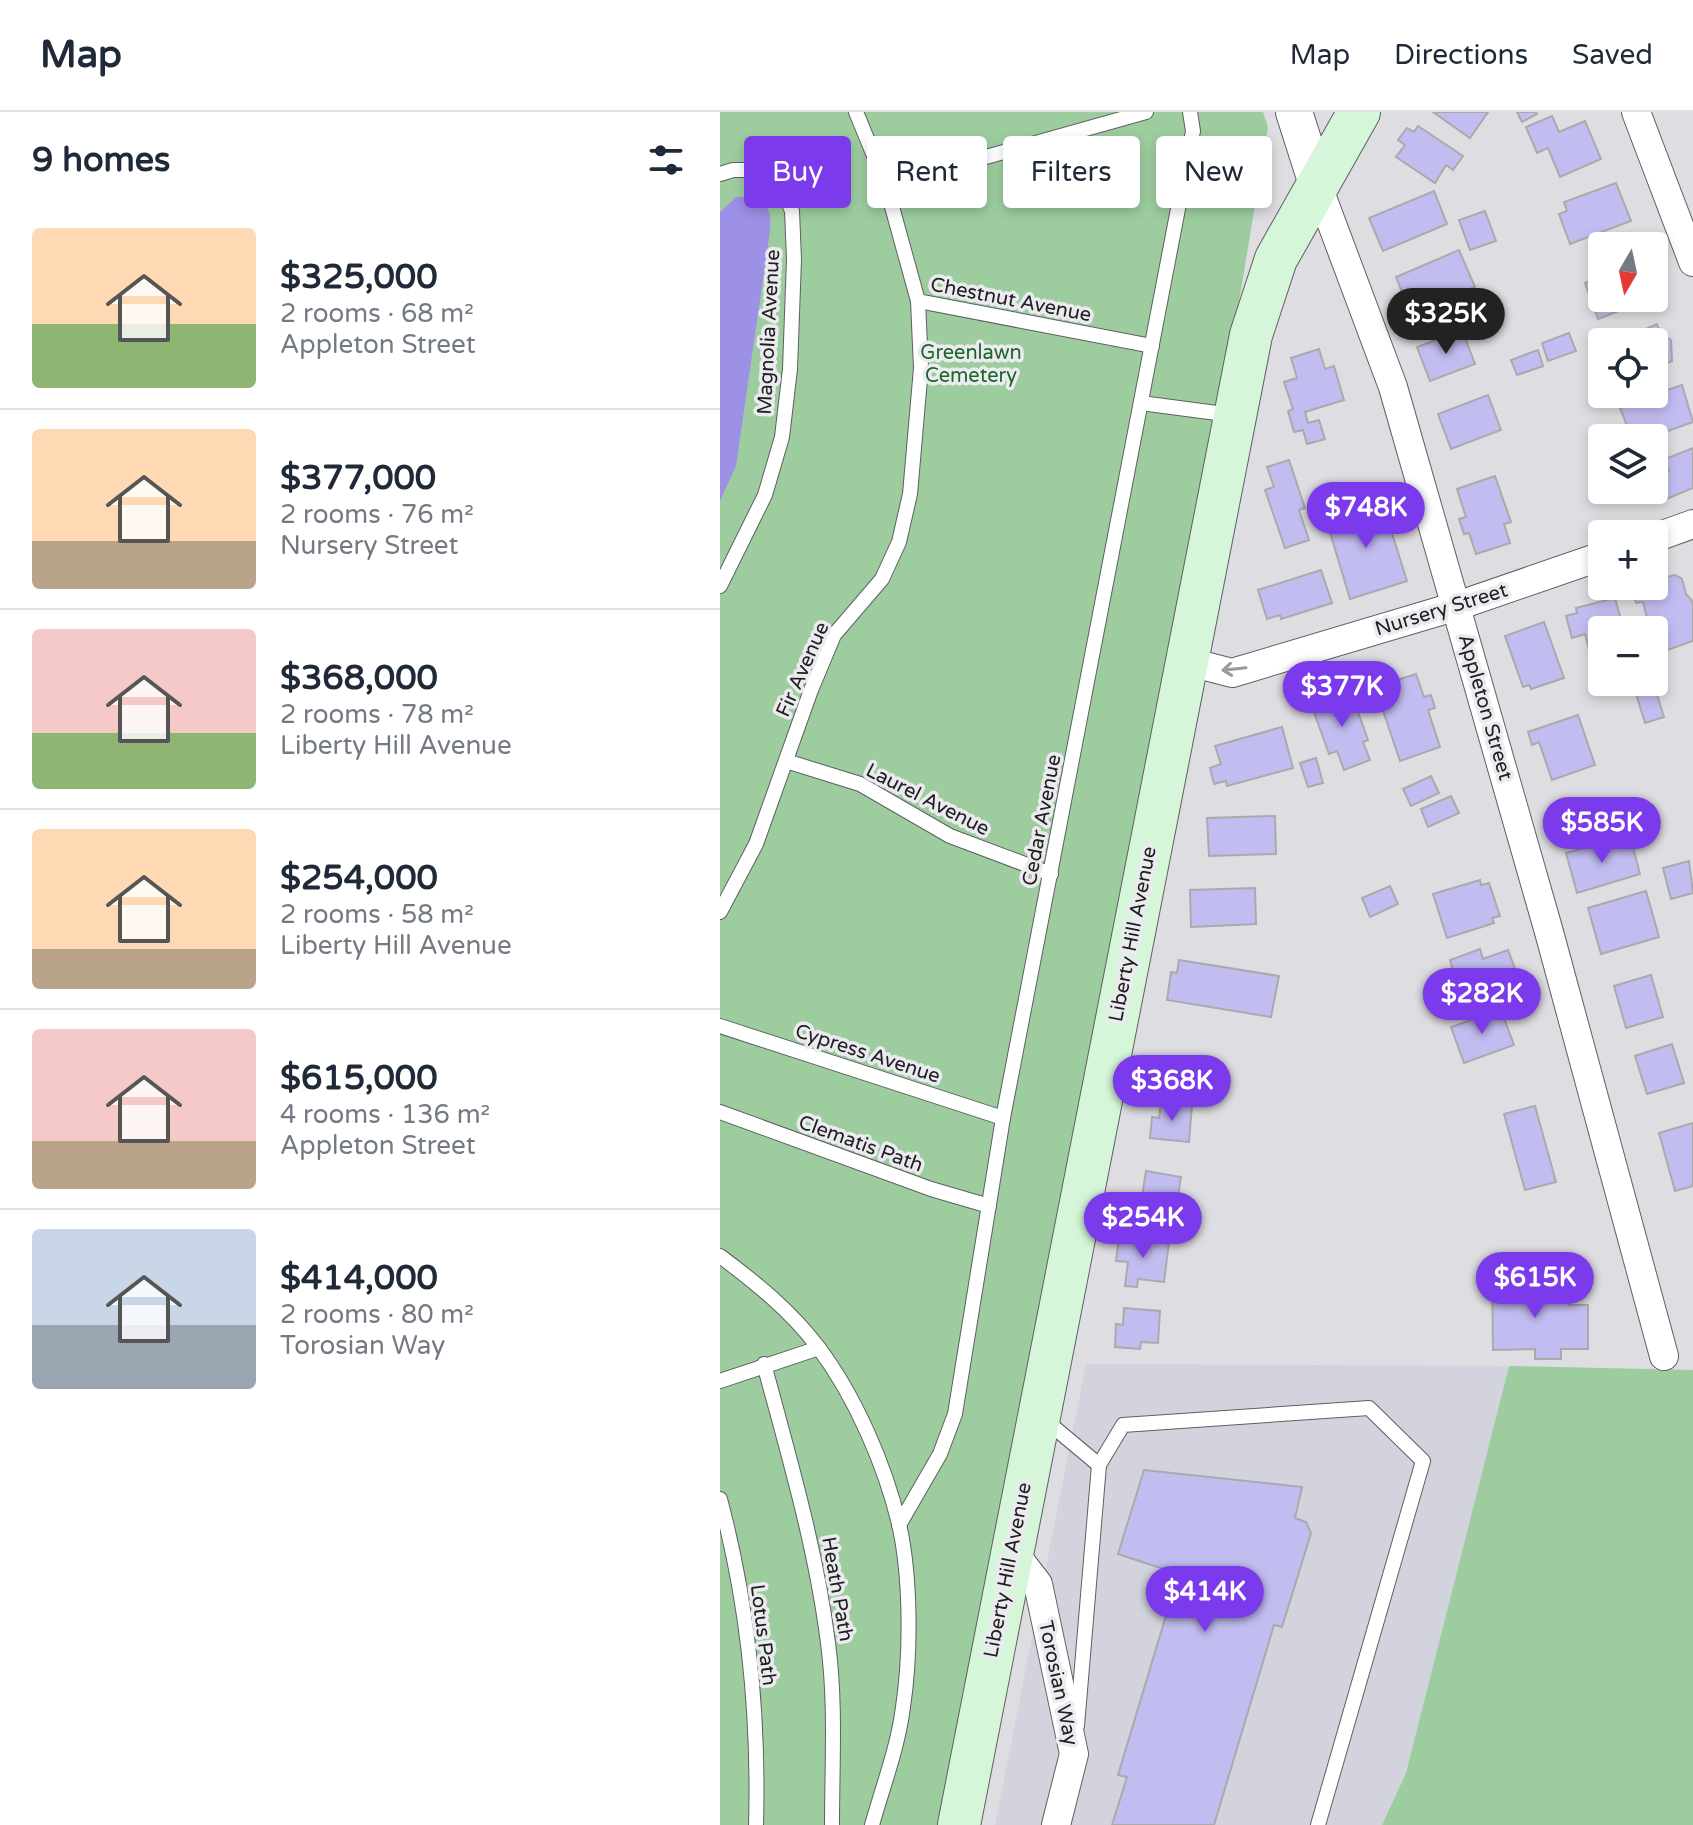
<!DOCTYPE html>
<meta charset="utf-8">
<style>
body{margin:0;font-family:"Varela Round",sans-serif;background:#f6f6f7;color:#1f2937;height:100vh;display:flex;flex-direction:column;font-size:30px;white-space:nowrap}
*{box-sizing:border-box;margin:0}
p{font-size:26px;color:#747a83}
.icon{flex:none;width:44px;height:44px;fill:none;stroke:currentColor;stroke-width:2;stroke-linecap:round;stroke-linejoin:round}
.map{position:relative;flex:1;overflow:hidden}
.details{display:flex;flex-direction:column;background:#fff;width:720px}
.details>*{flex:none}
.hud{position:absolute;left:24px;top:24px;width:760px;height:72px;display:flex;gap:16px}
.needle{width:52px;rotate:189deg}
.controls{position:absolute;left:868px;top:120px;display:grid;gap:16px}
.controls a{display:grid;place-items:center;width:80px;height:80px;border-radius:8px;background:#fff;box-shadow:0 4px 12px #0003;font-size:40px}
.price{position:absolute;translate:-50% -68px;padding:0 18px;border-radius:28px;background:#7c3aed;color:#fff;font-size:26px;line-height:52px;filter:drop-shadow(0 2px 4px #0008)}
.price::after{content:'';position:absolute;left:50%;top:48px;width:24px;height:18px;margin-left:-12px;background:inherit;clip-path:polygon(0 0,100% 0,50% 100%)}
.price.current{background:#222;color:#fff}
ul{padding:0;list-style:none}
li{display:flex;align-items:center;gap:24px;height:200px;padding:0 32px}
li+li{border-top:2px solid #e0e1e3}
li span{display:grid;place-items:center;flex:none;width:224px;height:160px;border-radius:8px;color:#555}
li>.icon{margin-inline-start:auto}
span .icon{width:96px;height:96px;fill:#fffc;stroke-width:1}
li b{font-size:34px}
h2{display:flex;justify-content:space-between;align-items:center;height:96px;padding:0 32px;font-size:34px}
.tag{padding:0 28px;border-radius:8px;background:#fff;box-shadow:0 4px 12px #0003;font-size:28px;line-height:72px}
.tag.current{background:#7c3aed;color:#fff}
header{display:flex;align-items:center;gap:48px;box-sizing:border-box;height:112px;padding:0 40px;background:#fff;border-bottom:2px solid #e0e1e3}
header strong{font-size:38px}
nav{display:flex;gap:44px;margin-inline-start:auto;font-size:28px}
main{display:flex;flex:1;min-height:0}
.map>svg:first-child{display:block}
.built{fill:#d3d3de}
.green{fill:#9dcd9f}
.water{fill:#9c91e6}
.building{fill:#c2bdf1;stroke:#aaaaad;stroke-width:2}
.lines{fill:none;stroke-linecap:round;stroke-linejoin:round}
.service-casing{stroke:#5f5f62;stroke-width:16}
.minor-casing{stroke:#5f5f62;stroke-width:30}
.tertiary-casing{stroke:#5f5f62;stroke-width:38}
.secondary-casing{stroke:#5f5f62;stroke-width:44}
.service{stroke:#fff;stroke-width:14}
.minor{stroke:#fff;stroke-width:28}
.tertiary{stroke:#fff;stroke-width:36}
.secondary{stroke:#d5f6d9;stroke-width:42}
.oneway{stroke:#9b9b9c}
.labels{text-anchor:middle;stroke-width:7;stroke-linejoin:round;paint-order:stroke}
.street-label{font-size:20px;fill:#202022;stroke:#ebebef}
.park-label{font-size:20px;fill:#196728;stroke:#ebebef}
</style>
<header>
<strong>Map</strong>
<nav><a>Map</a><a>Directions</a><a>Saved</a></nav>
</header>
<main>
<section class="details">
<h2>9 homes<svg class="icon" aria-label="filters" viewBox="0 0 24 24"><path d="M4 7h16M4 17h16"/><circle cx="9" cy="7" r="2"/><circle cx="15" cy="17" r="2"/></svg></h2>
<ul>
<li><span style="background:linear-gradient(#ffd9b3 60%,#8fb573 0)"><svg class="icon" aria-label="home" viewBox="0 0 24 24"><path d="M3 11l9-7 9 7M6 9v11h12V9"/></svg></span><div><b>$325,000</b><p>2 rooms · 68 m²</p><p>Appleton Street</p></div></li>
<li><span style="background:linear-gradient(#ffd9b3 70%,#b9a48a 0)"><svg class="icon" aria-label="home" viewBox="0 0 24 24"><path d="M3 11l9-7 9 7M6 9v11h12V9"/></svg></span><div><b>$377,000</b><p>2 rooms · 76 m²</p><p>Nursery Street</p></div></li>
<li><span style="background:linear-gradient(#f6c9c9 65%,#8fb573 0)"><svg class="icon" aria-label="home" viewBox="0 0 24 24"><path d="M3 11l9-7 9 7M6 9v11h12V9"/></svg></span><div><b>$368,000</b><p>2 rooms · 78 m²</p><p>Liberty Hill Avenue</p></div></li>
<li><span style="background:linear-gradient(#ffd9b3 75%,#b9a48a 0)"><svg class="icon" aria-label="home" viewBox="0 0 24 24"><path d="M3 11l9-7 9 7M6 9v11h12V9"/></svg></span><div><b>$254,000</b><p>2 rooms · 58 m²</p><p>Liberty Hill Avenue</p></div></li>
<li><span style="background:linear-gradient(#f6c9c9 70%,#b9a48a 0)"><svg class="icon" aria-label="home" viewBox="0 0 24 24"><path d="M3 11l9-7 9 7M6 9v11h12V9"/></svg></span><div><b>$615,000</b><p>4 rooms · 136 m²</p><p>Appleton Street</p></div></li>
<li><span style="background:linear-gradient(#c9d6e8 60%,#9aa5b1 0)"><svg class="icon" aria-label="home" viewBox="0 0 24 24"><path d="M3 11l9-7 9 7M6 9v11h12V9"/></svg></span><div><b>$414,000</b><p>2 rooms · 80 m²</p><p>Torosian Way</p></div></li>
</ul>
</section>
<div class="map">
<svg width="973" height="1713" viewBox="0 0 973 1713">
<rect width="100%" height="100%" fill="#dedde1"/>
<polygon class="built" points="366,1252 789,1254 686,1661 662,1713 275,1713"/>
<g class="green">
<polygon points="0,0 543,0 548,15 520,184 224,1713 0,1713"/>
<polygon points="789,1254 973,1258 973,1713 662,1713 686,1661"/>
</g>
<path class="water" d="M31 84C50 92 51 100 50 119L16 354 0 389V100L16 85Z"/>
<g class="building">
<polygon points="713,0 768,0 750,26"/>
<polygon points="797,0 816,0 817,2 802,10"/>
<polygon points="832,4 839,20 865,9 881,47 840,65 828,36 817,41 806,15"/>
<polygon points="698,14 743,44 733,58 726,53 715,71 676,45 685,33 678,28 687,16 694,20"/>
<polygon points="896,71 911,109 850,132 839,102 847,99 844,90"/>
<polygon points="714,79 727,112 663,139 649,106"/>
<polygon points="765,99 776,129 750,138 739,108"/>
<polygon points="739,138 755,175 691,202 676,165"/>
<polygon points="882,164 882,186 932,186 878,207 865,171"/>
<polygon points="937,212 941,222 951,228 952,249 934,256 934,230 896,230"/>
<polygon points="742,218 755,252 710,269 697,235"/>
<polygon points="849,221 856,239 828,249 822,231"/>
<polygon points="599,237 605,257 614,254 624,288 585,300 588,311 599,308 605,327 587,332 583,318 574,320 568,299 573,297 564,270 577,266 571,246"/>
<polygon points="818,238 823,254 797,263 791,248"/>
<polygon points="962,273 973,310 929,326 912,326 900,296 924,288 934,279 938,281"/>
<polygon points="768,283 781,318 731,337 718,302"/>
<polygon points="973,336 973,376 939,390 934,365 949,359 945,347"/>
<polygon points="569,348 585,396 579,398 589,428 565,436 545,378 554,375 547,355"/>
<polygon points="882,354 882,378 896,380 880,385 871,358"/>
<polygon points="775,364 791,410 784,412 790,431 756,442 749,421 744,422 739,407 746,405 737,377"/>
<polygon points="662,389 687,469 630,487 606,407"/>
<polygon points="601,458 612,491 561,507 560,503 547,507 538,478"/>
<polygon points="946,460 947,465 955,463 962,467 966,482 973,490 973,529 942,540 938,529 934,531 934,518 930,518 923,490 916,491 911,474 934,474 934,463"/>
<polygon points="895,486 904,518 882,518 882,535 869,538 865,522 852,526 846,504 857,501 856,496"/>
<polygon points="824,510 844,566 811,577 809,573 803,575 785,524"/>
<polygon points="696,562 704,585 711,583 715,596 708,598 720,635 680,649 655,575"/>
<polygon points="935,576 944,605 925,611 916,582"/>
<polygon points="611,582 614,590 632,583 648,628 643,630 650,648 624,658 617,639 609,642 590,589"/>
<polygon points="858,603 875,653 832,668 819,630 812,633 808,620"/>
<polygon points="562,615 573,656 507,674 506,669 494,672 490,656 501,652 495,634"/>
<polygon points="596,646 603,671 588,675 580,651"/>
<polygon points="711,664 719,681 691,694 683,677"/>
<polygon points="731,684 739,701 708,715 701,697"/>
<polygon points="555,704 556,742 489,744 487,706"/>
<polygon points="903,725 906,737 913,735 920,762 857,781 846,741"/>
<polygon points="969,749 973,781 951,787 943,756"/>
<polygon points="760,768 761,773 769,771 780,804 772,806 774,811 727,826 713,782"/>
<polygon points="670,774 678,792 650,805 642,786"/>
<polygon points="535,776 536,812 471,815 470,778"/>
<polygon points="926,779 939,825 881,842 868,796"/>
<polygon points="760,837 763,847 788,838 802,875 745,895 742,888 733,892 725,871 736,868 730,848"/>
<polygon points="459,848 559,864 551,905 447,888 451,860 457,861"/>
<polygon points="931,863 943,905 906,916 894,874"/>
<polygon points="766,896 769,902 781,898 794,933 744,951 731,915 760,905 758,899"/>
<polygon points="952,932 964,971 927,982 915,944"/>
<polygon points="441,990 472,993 469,1030 430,1026 432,1005 439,1006"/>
<polygon points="815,994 836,1070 805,1078 784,1002"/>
<polygon points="973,1011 973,1074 955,1079 939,1021"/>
<polygon points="426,1059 461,1065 455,1102 432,1098 431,1106 419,1104"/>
<polygon points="399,1125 449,1130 444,1170 418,1167 417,1175 405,1174 408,1150 396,1149"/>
<polygon points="772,1158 804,1158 804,1187 849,1186 849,1193 868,1193 868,1237 841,1237 841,1247 815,1247 815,1237 773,1238"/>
<polygon points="404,1196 440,1199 438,1231 421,1230 420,1237 395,1235 396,1212 403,1213"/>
<polygon points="424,1358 582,1375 575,1406 586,1410 591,1421 562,1515 554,1513 494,1713 392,1713 407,1665 398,1663 448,1497 461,1500 463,1483 445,1477 450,1459 398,1442"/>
</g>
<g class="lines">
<g class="service-casing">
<g id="service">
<polyline points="0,62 13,58 45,58 64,80 72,99 74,147 70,257 62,325 45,383 0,474"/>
<polyline points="166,73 426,0"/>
<polyline points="198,189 432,234"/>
<polyline points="421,291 512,303"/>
<polyline points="66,649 140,672 230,724 331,762"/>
<polyline points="0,800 36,732 91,578 114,523 162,467 179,430 190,382 201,256 198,189 166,73 136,0"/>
<polyline points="0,914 283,1006"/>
<polyline points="0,1000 211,1077 269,1094"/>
<path d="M0 1144C36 1171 71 1199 98 1235 135 1284 165 1353 179 1412 191 1465 191 1542 183 1595 178 1635 163 1674 152 1713"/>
<path d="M44 1252C69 1345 96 1436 108 1531 116 1591 112 1652 112 1713"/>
<polyline points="0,1269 99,1236"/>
<polyline points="324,1307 379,1353"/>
<path d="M0 1387C28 1492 39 1604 36 1713"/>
<polyline points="179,1413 220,1342 235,1302 283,1006 473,19 470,0"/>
<polyline points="357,1614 379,1353 403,1313 649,1296 703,1349 598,1713"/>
</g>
</g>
<g class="minor-casing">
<g id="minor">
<polyline points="916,0 973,150"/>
<polyline points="597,72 673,275 829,820 944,1244"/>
<polyline points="934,426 973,412"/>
<polyline points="466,549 512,561 737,494 882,444"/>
<polyline points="291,1437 318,1472 354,1642 336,1713"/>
</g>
</g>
<g class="tertiary-casing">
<polyline id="tertiary" points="574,0 597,72"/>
</g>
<g class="secondary-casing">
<polyline id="secondary" points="239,1713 531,223 556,147 639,0"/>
</g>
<use href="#service" class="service"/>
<use href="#minor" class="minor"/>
<use href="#tertiary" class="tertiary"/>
<use href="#secondary" class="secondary"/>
</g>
<defs><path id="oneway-shaft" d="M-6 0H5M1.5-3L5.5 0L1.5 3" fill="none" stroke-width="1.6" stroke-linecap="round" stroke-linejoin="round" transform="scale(2)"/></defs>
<use class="oneway" href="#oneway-shaft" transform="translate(514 557) rotate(174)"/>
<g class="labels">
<g class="street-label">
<text transform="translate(291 187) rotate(11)" y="7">Chestnut Avenue</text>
<text transform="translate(48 220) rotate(-87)" y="7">Magnolia Avenue</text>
<text transform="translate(721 497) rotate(-17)" y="7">Nursery Street</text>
<text transform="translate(82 557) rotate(-66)" y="7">Fir Avenue</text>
<text transform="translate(766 595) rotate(74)" y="7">Appleton Street</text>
<text transform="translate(208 687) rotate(27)" y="7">Laurel Avenue</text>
<text transform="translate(321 708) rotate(-79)" y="7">Cedar Avenue</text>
<text transform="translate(412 822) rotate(-79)" y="7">Liberty Hill Avenue</text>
<text transform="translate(148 941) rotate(18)" y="7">Cypress Avenue</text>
<text transform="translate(141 1031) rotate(20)" y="7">Clematis Path</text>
<text transform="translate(287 1458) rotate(-79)" y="7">Liberty Hill Avenue</text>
<text transform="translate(118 1477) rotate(80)" y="7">Heath Path</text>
<text transform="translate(44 1523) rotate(83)" y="7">Lotus Path</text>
<text transform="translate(339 1571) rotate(78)" y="7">Torosian Way</text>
</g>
<g class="park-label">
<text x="251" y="247">Greenlawn<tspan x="251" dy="23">Cemetery</tspan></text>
</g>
</g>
</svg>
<div class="controls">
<a><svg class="needle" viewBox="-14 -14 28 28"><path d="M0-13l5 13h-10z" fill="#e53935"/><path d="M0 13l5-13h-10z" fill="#747a83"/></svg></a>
<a><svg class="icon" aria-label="locate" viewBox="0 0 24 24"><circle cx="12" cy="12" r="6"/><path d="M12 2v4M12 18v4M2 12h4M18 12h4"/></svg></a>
<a><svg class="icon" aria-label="layers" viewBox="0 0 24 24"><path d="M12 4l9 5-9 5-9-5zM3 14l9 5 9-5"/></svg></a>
<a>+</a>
<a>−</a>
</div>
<b class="price current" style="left:726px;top:244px">$325K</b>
<b class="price" style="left:646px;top:438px">$748K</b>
<b class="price" style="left:622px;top:617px">$377K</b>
<b class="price" style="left:882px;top:753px">$585K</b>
<b class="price" style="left:762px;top:924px">$282K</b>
<b class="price" style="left:452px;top:1011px">$368K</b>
<b class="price" style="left:423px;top:1148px">$254K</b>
<b class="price" style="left:815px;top:1208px">$615K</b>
<b class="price" style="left:485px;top:1522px">$414K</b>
<div class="hud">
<a class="tag current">Buy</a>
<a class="tag">Rent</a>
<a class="tag">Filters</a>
<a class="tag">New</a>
</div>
</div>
</main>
